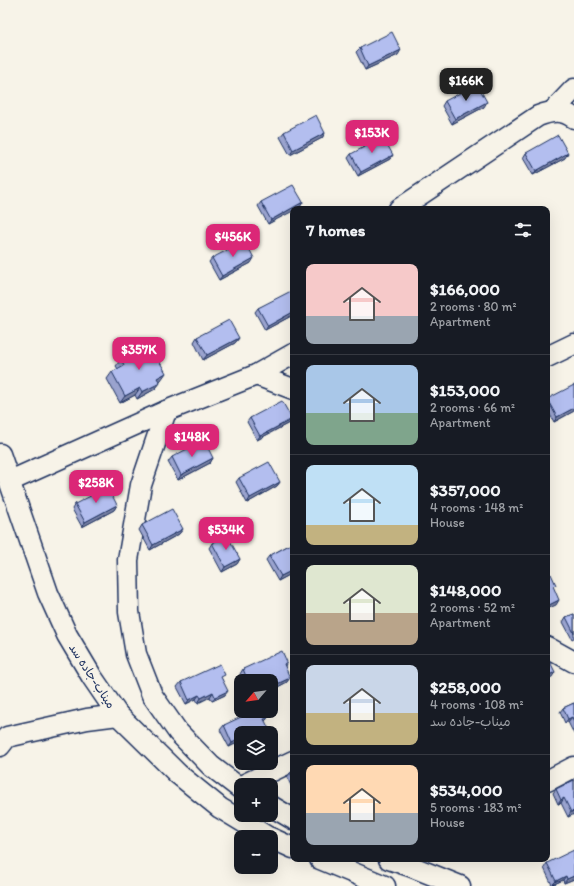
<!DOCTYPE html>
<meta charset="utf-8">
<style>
body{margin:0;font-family:Itim,"Playpen Sans Arabic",sans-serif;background:#20242c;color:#f1f3f6;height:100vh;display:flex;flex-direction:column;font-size:15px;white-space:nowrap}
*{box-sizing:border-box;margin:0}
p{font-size:13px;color:#9ea1a6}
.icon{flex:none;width:22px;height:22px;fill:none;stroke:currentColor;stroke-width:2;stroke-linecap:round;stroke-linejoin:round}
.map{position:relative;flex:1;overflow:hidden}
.panel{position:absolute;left:290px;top:206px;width:260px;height:656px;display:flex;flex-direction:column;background:#171b24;border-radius:8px;box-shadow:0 4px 16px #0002}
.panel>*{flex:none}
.needle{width:26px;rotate:242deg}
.tools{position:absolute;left:234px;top:674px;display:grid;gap:8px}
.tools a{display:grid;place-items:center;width:44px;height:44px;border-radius:8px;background:#171b24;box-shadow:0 4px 16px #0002;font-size:20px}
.price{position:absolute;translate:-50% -34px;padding:0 9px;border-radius:8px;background:#db2777;color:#fff;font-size:13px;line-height:26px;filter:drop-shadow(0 1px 2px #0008)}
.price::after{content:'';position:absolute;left:50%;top:24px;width:12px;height:9px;margin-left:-6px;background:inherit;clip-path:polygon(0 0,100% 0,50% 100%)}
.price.current{background:#222;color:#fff}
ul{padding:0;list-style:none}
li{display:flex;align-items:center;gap:12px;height:100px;padding:0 16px}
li+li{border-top:1px solid #363941}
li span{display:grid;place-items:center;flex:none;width:112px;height:80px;border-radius:8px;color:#555}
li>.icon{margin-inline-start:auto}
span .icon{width:48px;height:48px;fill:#fffc;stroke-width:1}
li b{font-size:17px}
h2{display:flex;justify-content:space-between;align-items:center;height:48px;padding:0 16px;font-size:17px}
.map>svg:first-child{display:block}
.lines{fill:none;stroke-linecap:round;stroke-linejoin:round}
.minor-casing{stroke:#1b2f5e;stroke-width:23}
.minor{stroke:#f7f3e8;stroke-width:20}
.wall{fill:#9aa3ce;stroke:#1b2f5e}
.shaded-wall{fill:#7d85a7;stroke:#1b2f5e}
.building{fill:#b3beef;stroke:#1b2f5e}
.labels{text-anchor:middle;stroke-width:3.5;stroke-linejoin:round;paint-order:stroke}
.street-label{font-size:12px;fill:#1b2f5e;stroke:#f7f3e8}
</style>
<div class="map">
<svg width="574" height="886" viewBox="0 0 574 886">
<rect width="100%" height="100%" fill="#f7f3e8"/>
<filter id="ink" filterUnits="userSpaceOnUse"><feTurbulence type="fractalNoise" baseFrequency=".025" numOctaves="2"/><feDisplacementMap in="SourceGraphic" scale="8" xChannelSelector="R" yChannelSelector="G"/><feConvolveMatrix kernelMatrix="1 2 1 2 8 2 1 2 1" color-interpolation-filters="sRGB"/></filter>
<g filter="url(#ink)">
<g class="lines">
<g class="minor-casing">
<g id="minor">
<polyline points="553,111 574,89"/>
<path d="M399 209 538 116C551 111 562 109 574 118"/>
<polyline points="547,357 574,344"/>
<polyline points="256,375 293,389"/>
<polyline points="166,411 141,485 128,560 129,612 136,654 152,695 178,732 211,766 241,789"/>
<polyline points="0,454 48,593 67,635 92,677 118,715 178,774 220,808 268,837"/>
<polyline points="10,481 166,411 256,375 293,354"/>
<polyline points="547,647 574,662"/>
<polyline points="0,746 7,737 87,719 118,715"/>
<polyline points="547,781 574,767"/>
<polyline points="243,785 293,761"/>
<polyline points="271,806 293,819"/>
<polyline points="271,838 293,848"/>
<polyline points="320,859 385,886"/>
<polyline points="389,859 410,866 460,886"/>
</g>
</g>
<use href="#minor" class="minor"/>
</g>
<g class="wall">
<polygon points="360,48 398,55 365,70 356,52"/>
<polygon points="445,101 484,107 452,124 442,106"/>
<polygon points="284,132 325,133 322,138 290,155 280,137"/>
<polygon points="526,153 565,158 533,175 523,158"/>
<polygon points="351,154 393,155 390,159 358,176 348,158"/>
<polygon points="261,202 303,202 300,207 296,209 293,209 268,224 258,206"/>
<polygon points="212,258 251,263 219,280 209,262"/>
<polygon points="293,295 293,315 265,330 255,312 258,308"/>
<polygon points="197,337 239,338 235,343 203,360 194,342"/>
<polygon points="121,359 161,380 159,381 160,383 155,389 137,399 135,395 120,403 107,379 112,372 118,369 116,366"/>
<polygon points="547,399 574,411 554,422 547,409"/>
<polygon points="250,418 292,419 289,423 257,440 247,422"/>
<polygon points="172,457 213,458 210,463 178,480 168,462"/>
<polygon points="239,478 280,482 277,486 247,503 236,482"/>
<polygon points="75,504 117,505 114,510 82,527 72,509"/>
<polygon points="142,525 183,529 179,534 150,550 139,530"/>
<polygon points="212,543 240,559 237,564 222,572 209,548"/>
<polygon points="293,543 293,573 278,581 266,560 269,556"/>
<polygon points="574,614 574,638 572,639 563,622 566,617"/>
<polygon points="287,662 285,666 287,682 274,689 272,684 271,684 271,681 243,681 240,674 243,669"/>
<polygon points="222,679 225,695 212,701 210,697 198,703 196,699 186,704 177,687 181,682"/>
<polygon points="574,703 574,734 568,722 565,723 560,712 563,708"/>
<polygon points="268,718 265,721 241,733 241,745 240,745 239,742 229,747 220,730 224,725"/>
<polygon points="293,771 293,790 287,777 290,773"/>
<polygon points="574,780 574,814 568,817 561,803 558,804 553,793 556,789"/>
<polygon points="547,863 574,879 564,883 563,880 552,885 544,868"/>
</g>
<g class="shaded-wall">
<polygon points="401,50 398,55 365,70 368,66"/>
<polygon points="487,102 484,107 452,124 455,119"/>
<polygon points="325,133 322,138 290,155 293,150"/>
<polygon points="568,153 565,158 533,175 536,171"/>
<polygon points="393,155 390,159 358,176 361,172"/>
<polygon points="303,202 300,207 296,209 293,209 293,211 268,224 271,220"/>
<polygon points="254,258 251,263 219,280 222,276"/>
<polygon points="293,312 293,315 265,330 268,326"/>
<polygon points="239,338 235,343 203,360 207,355"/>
<polygon points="166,373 161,380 153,385 157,378"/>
<polygon points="160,383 155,389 137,399 142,392"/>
<polygon points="140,388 135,395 120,403 125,396"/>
<polygon points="574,408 574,411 554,422 557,417"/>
<polygon points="292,419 289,423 257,440 260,436"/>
<polygon points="213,458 210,463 178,480 181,475"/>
<polygon points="280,482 277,486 247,503 250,498"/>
<polygon points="117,505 114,510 82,527 85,522"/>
<polygon points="183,529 179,534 150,550 153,545"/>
<polygon points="240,559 237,564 222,572 225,567"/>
<polygon points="293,570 293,573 278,581 281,576"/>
<polygon points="559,600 556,605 547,609 547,606"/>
<polygon points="555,672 552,677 547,679 547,676"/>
<polygon points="290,678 287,682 274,689 277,684"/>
<polygon points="275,679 272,684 271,684 271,681"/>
<polygon points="228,691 225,695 212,701 215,697"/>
<polygon points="213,692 210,697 198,703 201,698"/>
<polygon points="199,695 196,699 186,704 189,700"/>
<polygon points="572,717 568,722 565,723 568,719"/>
<polygon points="241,738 241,740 239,742 229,747 232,743"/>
<polygon points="564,798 561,803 558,804 561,800"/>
<polygon points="574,811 574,814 568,817 571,812"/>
<polygon points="566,876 563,880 552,885 556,881"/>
<polygon points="574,876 574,879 564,883 567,879"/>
</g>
<g class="building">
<polygon points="392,32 401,50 368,66 360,48"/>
<polygon points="477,84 487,102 455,119 445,101"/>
<polygon points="316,115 325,133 293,150 284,132"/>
<polygon points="558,135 568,153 536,171 526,153"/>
<polygon points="383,137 393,155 361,172 351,154"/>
<polygon points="293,185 303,202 271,220 261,202"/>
<polygon points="245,241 254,258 222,276 212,258"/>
<polygon points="291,291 293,295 293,312 268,326 258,308"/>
<polygon points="229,320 239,338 207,355 197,337"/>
<polygon points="149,343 166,373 157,378 160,383 142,392 140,388 125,396 112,372 124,365 121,359"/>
<polygon points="574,385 574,408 557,417 547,399"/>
<polygon points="282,401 292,419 260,436 250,418"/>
<polygon points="204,440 213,458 181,475 172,457"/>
<polygon points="269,462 280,482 250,498 239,478"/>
<polygon points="108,487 117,505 85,522 75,504"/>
<polygon points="172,509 183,529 153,545 142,525"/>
<polygon points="227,535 240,559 225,567 212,543"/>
<polygon points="293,543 293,570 281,576 269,556"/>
<polygon points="551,574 556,585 553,586 559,600 547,606 547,576"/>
<polygon points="574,614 574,633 566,617"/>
<polygon points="282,651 287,662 284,664 290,678 277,684 275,679 271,681 248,681 243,669"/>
<polygon points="547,656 555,672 547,676"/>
<polygon points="220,664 225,675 221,677 228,691 215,697 213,692 201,698 199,695 189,700 181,682"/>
<polygon points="574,703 574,722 572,717 568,719 563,708"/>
<polygon points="254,711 265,711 268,718 264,719 271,733 241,733 241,738 232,743 224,725"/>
<polygon points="293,771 293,778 290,773"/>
<polygon points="574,780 574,811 571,812 564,798 561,800 556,789"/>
<polygon points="574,850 574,876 567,879 566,876 556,881 547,863"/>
</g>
</g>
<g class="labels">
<g class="street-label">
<text transform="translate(92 676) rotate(57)" y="4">میناب-جاده سد</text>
</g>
</g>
</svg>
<div class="tools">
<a><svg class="needle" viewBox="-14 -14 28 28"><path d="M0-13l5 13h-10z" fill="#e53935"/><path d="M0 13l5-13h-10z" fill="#9ea1a6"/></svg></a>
<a><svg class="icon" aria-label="layers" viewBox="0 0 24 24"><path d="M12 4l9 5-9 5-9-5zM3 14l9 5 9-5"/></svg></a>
<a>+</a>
<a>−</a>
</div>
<b class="price current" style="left:466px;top:102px">$166K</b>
<b class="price" style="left:372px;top:154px">$153K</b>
<b class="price" style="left:233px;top:258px">$456K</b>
<b class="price" style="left:139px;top:371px">$357K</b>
<b class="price" style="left:192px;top:458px">$148K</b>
<b class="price" style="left:96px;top:504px">$258K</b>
<b class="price" style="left:226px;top:551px">$534K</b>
<section class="panel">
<h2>7 homes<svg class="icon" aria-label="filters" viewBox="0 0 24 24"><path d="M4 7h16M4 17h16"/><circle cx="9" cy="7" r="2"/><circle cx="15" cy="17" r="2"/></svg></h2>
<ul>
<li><span style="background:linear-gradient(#f6c9c9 65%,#9aa5b1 0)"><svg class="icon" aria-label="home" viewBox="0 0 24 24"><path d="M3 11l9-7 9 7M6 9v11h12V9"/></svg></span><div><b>$166,000</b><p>2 rooms · 80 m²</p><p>Apartment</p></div></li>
<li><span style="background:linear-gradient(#a9c7e8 60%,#7fa58c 0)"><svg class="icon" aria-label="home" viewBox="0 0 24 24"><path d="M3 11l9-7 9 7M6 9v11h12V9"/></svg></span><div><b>$153,000</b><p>2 rooms · 66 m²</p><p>Apartment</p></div></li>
<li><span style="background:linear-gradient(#bfe0f5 75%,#c2b280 0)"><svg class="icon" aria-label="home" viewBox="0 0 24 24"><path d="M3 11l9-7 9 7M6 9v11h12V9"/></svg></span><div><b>$357,000</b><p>4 rooms · 148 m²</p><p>House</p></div></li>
<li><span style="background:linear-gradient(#dfe7d0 60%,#b9a48a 0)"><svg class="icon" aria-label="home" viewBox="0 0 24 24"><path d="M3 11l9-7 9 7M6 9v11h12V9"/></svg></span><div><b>$148,000</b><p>2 rooms · 52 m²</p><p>Apartment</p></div></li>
<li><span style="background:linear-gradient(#c9d6e8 60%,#c2b280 0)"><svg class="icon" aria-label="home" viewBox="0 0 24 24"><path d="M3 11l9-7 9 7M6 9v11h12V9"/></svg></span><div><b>$258,000</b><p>4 rooms · 108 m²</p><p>میناب-جاده سد</p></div></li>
<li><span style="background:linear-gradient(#ffd9b3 60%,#9aa5b1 0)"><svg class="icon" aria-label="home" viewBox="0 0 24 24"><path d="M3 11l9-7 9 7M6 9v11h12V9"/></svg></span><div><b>$534,000</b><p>5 rooms · 183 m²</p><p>House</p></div></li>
</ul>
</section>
</div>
